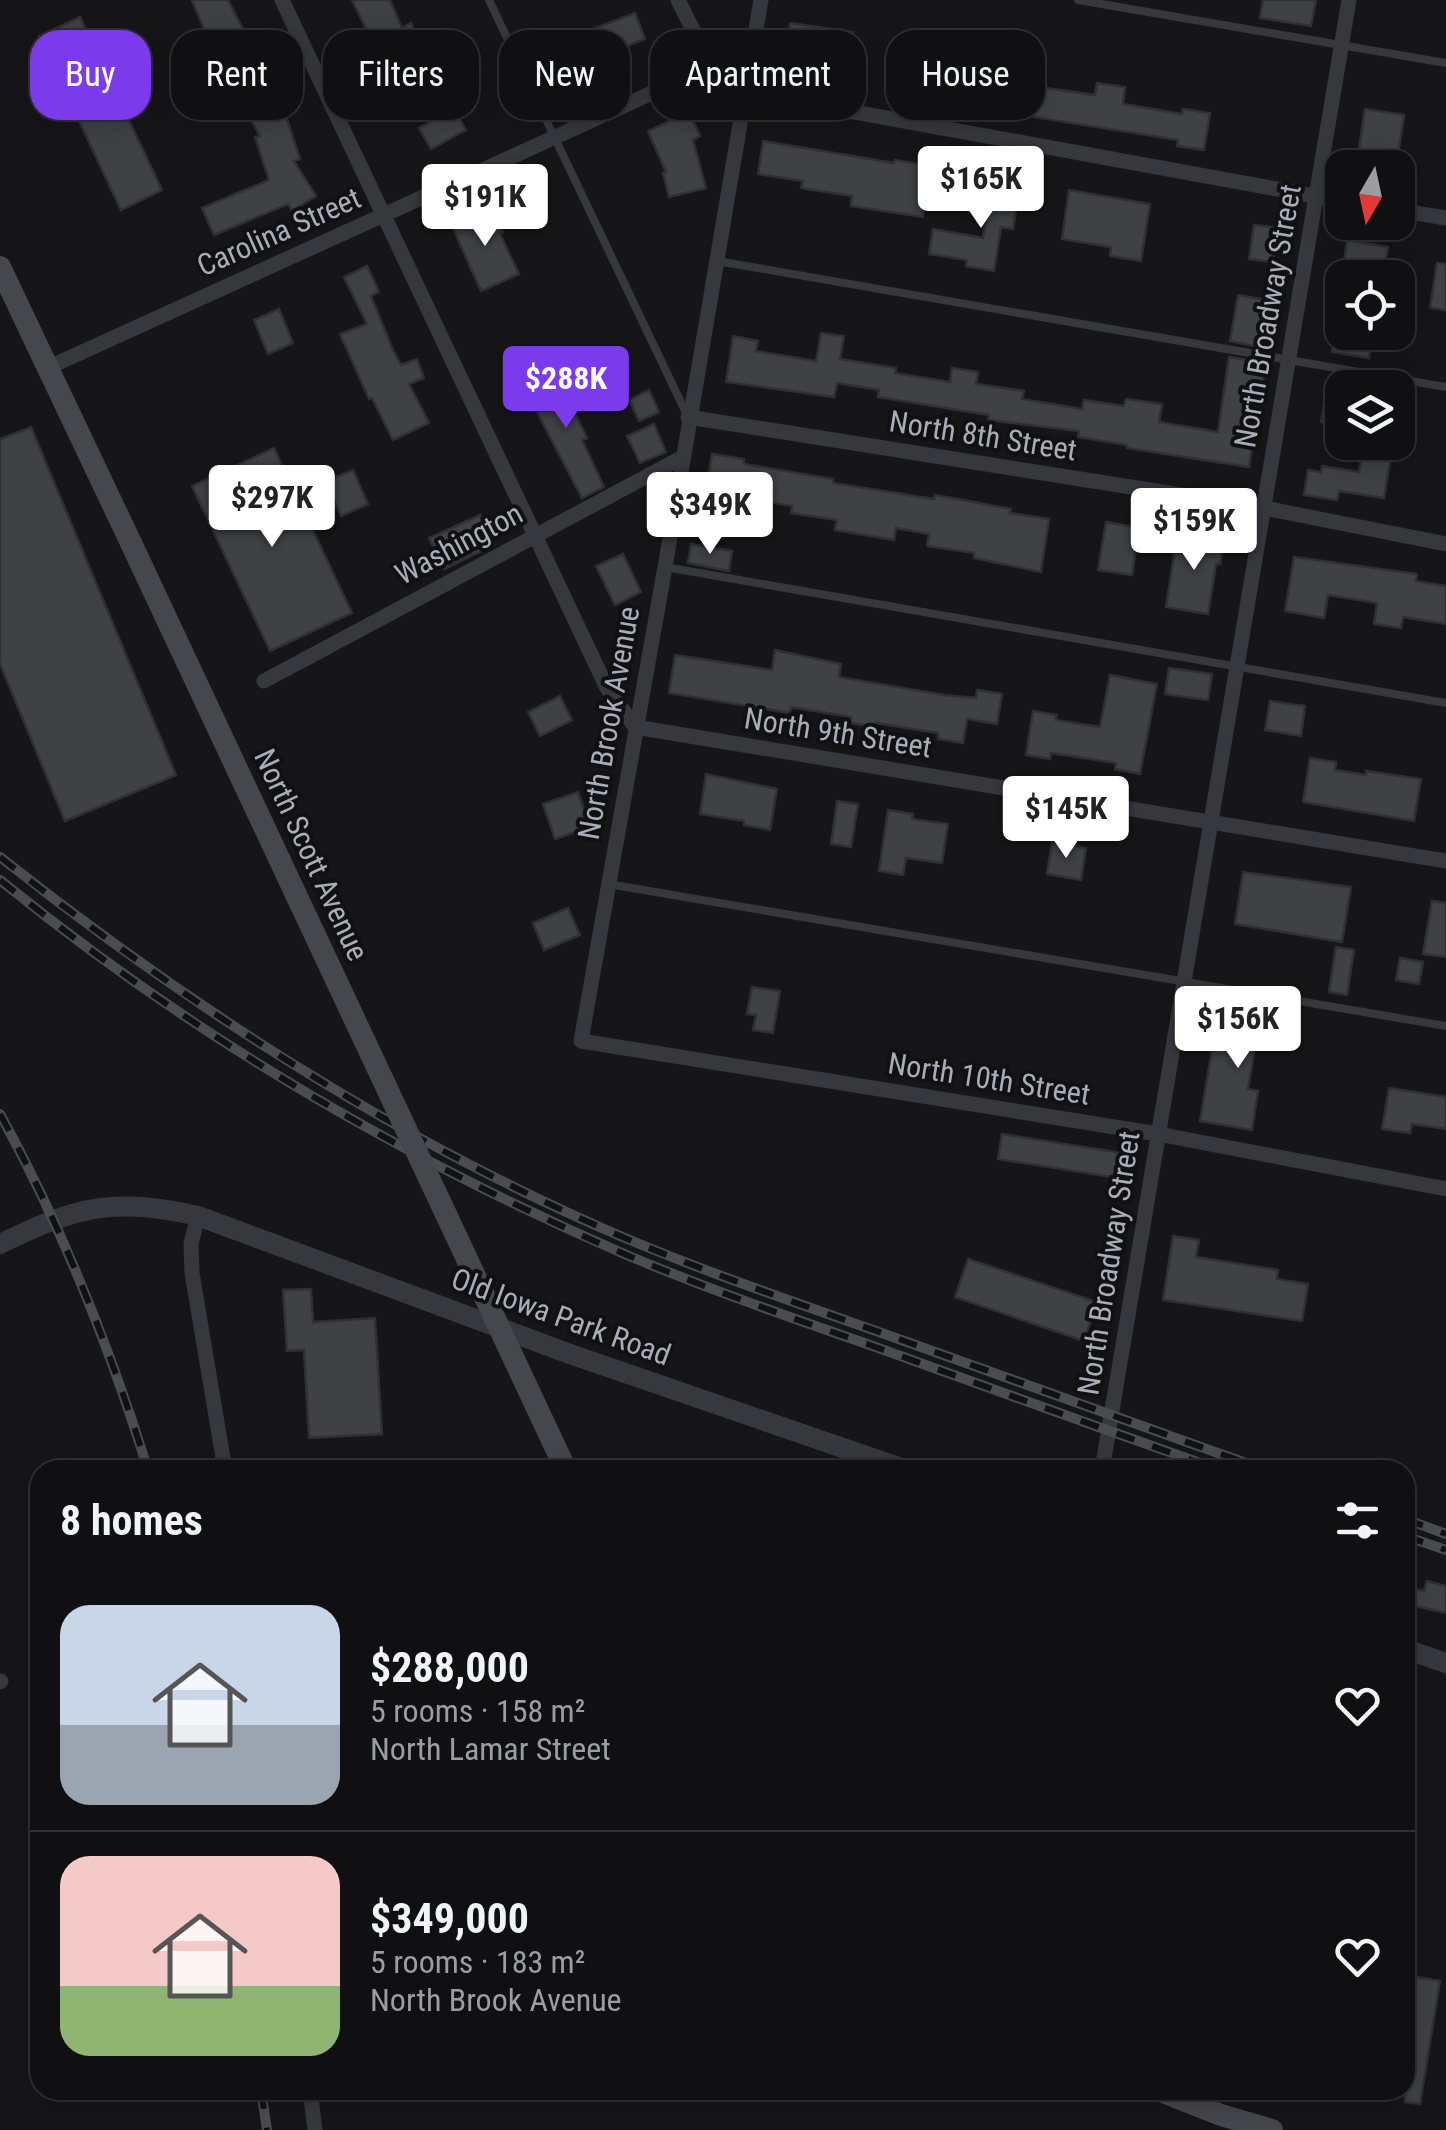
<!DOCTYPE html>
<meta charset="utf-8">
<style>
body{margin:0;font-family:"Roboto Condensed",sans-serif;background:#1e1e20;color:#f1f3f6;height:100vh;display:flex;flex-direction:column;font-size:38px;white-space:nowrap}
*{box-sizing:border-box;margin:0}
p{font-size:32px;color:#9c9d9f}
.icon{flex:none;width:55px;height:55px;fill:none;stroke:currentColor;stroke-width:2;stroke-linecap:round;stroke-linejoin:round}
.map{position:relative;flex:1;overflow:hidden}
.side{position:absolute;left:30px;top:1460px;width:1385px;height:640px;display:flex;flex-direction:column;background:#101012;border-radius:30px;box-shadow:0 5px 25px #0003,0 0 0 2px #303032}
.side>*{flex:none}
.hud{position:absolute;left:30px;top:30px;width:1388px;height:90px;display:flex;gap:20px}
.needle{width:65px;rotate:189deg}
.controls{position:absolute;left:1325px;top:150px;display:grid;gap:20px}
.controls a{display:grid;place-items:center;width:90px;height:90px;border-radius:20px;background:#101012;box-shadow:0 5px 25px #0003,0 0 0 2px #303032;font-size:50px}
.price{position:absolute;translate:-50% -85px;padding:0 22px;border-radius:10px;background:#fff;color:#222;font-size:32px;line-height:65px;filter:drop-shadow(0 2px 5px #0008)}
.price::after{content:'';position:absolute;left:50%;top:60px;width:30px;height:22px;margin-left:-15px;background:inherit;clip-path:polygon(0 0,100% 0,50% 100%)}
.price.on{background:#7c3aed;color:#fff}
ul{padding:0;list-style:none}
li{display:flex;align-items:center;gap:30px;height:250px;padding:0 30px}
li+li{border-top:2px solid #303032}
li span{display:grid;place-items:center;flex:none;width:280px;height:200px;border-radius:30px;color:#555}
li>.icon{margin-inline-start:auto}
span .icon{width:120px;height:120px;fill:#fffc;stroke-width:1}
li b{font-size:42px}
h2{display:flex;justify-content:space-between;align-items:center;height:120px;padding:0 30px;font-size:42px}
.pill{padding:0 35px;border-radius:30px;background:#101012;box-shadow:0 5px 25px #0003,0 0 0 2px #303032;font-size:35px;line-height:90px}
.pill.on{background:#7c3aed;color:#fff}
.map>svg:first-child{display:block}
.building{fill:#404145;stroke:#303034;stroke-width:2.5}
.lines{fill:none;stroke-linecap:round;stroke-linejoin:round}
.service{stroke:#37383d;stroke-width:8}
.minor{stroke:#37383d;stroke-width:15}
.tertiary{stroke:#37383d;stroke-width:20}
.secondary{stroke:#45474d;stroke-width:22}
.rail-casing{stroke:#4a4c52;stroke-width:10}
.rail{stroke:#111113;stroke-width:6;stroke-dasharray:19;stroke-linecap:butt}
.secondary-bridge{stroke:#45474d;stroke-width:22}
.labels{text-anchor:middle;stroke-width:8;stroke-linejoin:round;paint-order:stroke}
.street-label{font-size:30px;fill:#a8adb8;stroke:#111113}
</style>
<div class="map">
<svg width="1446" height="2130" viewBox="0 0 1446 2130">
<rect width="100%" height="100%" fill="#161618"/>
<g class="building">
<polygon points="192,0 228,0 263,68 260,70 288,122 300,159 294,161 316,196 292,211 288,204 214,235 202,208 269,180 255,137 260,136 214,53"/>
<polygon points="352,0 390,0 402,28 411,23 440,85 402,102"/>
<polygon points="1263,0 1316,0 1311,26 1260,18"/>
<polygon points="635,13 645,39 592,60 589,53 569,60 561,41"/>
<polygon points="80,17 162,190 121,210 39,36"/>
<polygon points="790,23 853,32 845,83 783,69"/>
<polygon points="958,43 996,49 986,107 905,96 913,47 956,53"/>
<polygon points="1097,83 1125,87 1123,104 1182,114 1183,109 1210,113 1204,150 1177,146 1178,140 1034,117 1039,87 1095,95"/>
<polygon points="454,109 466,130 431,149 419,128"/>
<polygon points="1365,109 1404,115 1396,168 1356,168"/>
<polygon points="689,112 700,136 693,140 706,188 669,197 663,173 666,172 648,131"/>
<polygon points="763,141 894,163 895,160 931,166 923,217 851,206 852,196 801,188 803,181 758,174"/>
<polygon points="992,180 1020,184 1013,229 1001,227 994,271 966,266 967,260 929,254 933,229 983,238"/>
<polygon points="1069,190 1150,204 1141,261 1110,256 1111,247 1062,239"/>
<polygon points="493,207 503,232 500,234 519,274 481,291 451,224"/>
<polygon points="1254,225 1278,228 1273,262 1249,259"/>
<polygon points="1347,240 1388,247 1383,275 1343,268"/>
<polygon points="1437,263 1446,264 1446,310 1430,308"/>
<polygon points="367,266 379,292 371,296 393,350 401,365 417,359 424,378 409,384 429,423 393,440 372,398 369,399 340,334 367,324 344,277"/>
<polygon points="1238,295 1277,302 1268,349 1230,341"/>
<polygon points="279,309 293,343 268,354 254,320"/>
<polygon points="1335,332 1373,334 1369,358 1332,352"/>
<polygon points="821,333 844,336 840,359 896,368 895,373 950,382 952,368 978,372 976,384 1024,391 1022,399 1082,409 1084,400 1124,406 1126,399 1162,404 1159,422 1218,432 1229,357 1266,363 1249,467 1127,448 1127,445 1078,437 1079,431 988,420 989,415 878,397 879,390 837,383 834,397 726,382 733,336 758,341 756,351 816,361"/>
<polygon points="568,372 580,396 569,401 587,438 582,440 604,487 582,498 527,393"/>
<polygon points="1327,387 1342,390 1342,425 1321,422"/>
<polygon points="649,390 659,412 639,421 629,400"/>
<polygon points="654,424 666,452 640,463 627,436"/>
<polygon points="31,427 176,775 65,821 0,664 0,439"/>
<polygon points="1376,442 1393,442 1384,498 1339,491 1337,500 1304,495 1308,470 1321,472 1322,466 1359,472 1362,454 1374,456"/>
<polygon points="274,448 352,613 270,651 192,486"/>
<polygon points="712,454 744,459 744,464 833,479 833,483 934,499 935,495 963,500 1011,509 1010,513 1049,519 1041,572 974,558 974,553 927,546 929,534 896,528 894,540 835,530 837,520 791,513 792,506 744,498 746,485 708,479"/>
<polygon points="353,470 368,504 341,516 326,481"/>
<polygon points="480,515 494,545 444,569 429,538"/>
<polygon points="1106,522 1139,528 1132,575 1098,570"/>
<polygon points="1185,533 1224,539 1220,564 1216,564 1208,614 1166,607 1176,542 1184,544"/>
<polygon points="691,544 732,551 729,571 688,563"/>
<polygon points="623,554 641,592 615,605 596,566"/>
<polygon points="1294,557 1417,574 1416,581 1446,586 1446,624 1403,617 1401,628 1374,624 1377,603 1328,595 1324,618 1285,611"/>
<polygon points="775,650 841,664 839,677 944,695 976,698 977,690 1002,694 997,724 967,719 963,743 938,739 938,733 876,723 876,727 850,723 851,717 791,707 790,713 669,693 675,655 772,670"/>
<polygon points="1169,668 1212,674 1208,700 1165,694"/>
<polygon points="1110,675 1157,684 1140,774 1115,769 1116,763 1051,753 1050,759 1026,755 1033,711 1057,715 1056,720 1100,727"/>
<polygon points="560,696 572,720 540,736 528,712"/>
<polygon points="1270,701 1305,706 1301,736 1265,730"/>
<polygon points="1310,758 1336,762 1335,770 1366,775 1366,771 1421,779 1414,821 1303,802"/>
<polygon points="706,774 777,789 770,830 744,825 744,821 700,814"/>
<polygon points="578,792 590,827 555,839 543,804"/>
<polygon points="837,801 858,804 851,847 831,844"/>
<polygon points="888,810 913,814 912,819 948,824 942,863 906,858 903,875 879,871"/>
<polygon points="1052,842 1086,848 1081,880 1047,874"/>
<polygon points="1243,872 1351,887 1342,942 1235,924"/>
<polygon points="1432,901 1446,903 1446,957 1423,954"/>
<polygon points="568,908 580,935 544,950 533,923"/>
<polygon points="1336,947 1354,950 1347,995 1329,992"/>
<polygon points="1400,958 1423,962 1419,984 1396,980"/>
<polygon points="752,987 780,991 773,1033 753,1030 756,1015 747,1014"/>
<polygon points="1243,1007 1286,1014 1281,1040 1257,1036 1248,1089 1258,1091 1252,1130 1200,1121 1213,1043 1237,1046"/>
<polygon points="1389,1088 1446,1097 1446,1129 1412,1124 1410,1133 1382,1129"/>
<polygon points="1002,1134 1122,1153 1118,1178 998,1159"/>
<polygon points="1173,1236 1199,1240 1196,1257 1278,1270 1277,1279 1308,1284 1302,1321 1163,1300"/>
<polygon points="968,1259 1097,1302 1084,1341 955,1297"/>
<polygon points="311,1289 313,1322 375,1318 382,1434 309,1438 304,1350 287,1351 283,1290"/>
<polygon points="1427,1581 1446,1586 1446,1613 1407,1604 1411,1588 1424,1591"/>
<polygon points="1405,1975 1440,1981 1420,2104 1405,2102"/>
</g>
<g class="lines">
<g class="service">
<polyline points="489,0 688,417"/>
<polyline points="1078,0 1446,63"/>
<polyline points="717,261 1446,387"/>
<polyline points="665,567 1446,703"/>
<polyline points="608,884 1446,1026"/>
</g>
<g class="minor">
<polyline points="282,0 607,688 635,727 1446,861"/>
<polyline points="678,0 711,66"/>
<polyline points="761,0 665,567 581,1041 1158,1134 1446,1189"/>
<polyline points="745,92 1342,201"/>
<polyline points="1398,210 1446,218"/>
<polyline points="47,368 753,47"/>
<polyline points="688,417 1264,508 1446,544"/>
<polyline points="264,681 681,458"/>
<polyline points="198,1216 191,1244 192,1273 225,1470"/>
<polyline points="1102,1470 1349,0"/>
<polyline points="0,1682 1,1681"/>
<polyline points="310,2090 315,2130"/>
</g>
<g class="tertiary">
<path d="M0 1244C78 1206 112 1197 198 1216L570 1354 907 1470"/>
<polyline points="1405,1649 1446,1663"/>
</g>
<g class="secondary">
<polyline points="0,267 131,543"/>
<polyline points="1158,2090 1221,2115 1272,2130"/>
</g>
<g class="rail-casing">
<g id="rail">
<path d="M0 857C192 1009 400 1142 625 1238 718 1277 815 1309 910 1343 1028 1385 1147 1428 1266 1470"/>
<path d="M0 880C191 1035 403 1159 629 1256 708 1289 789 1317 870 1345 987 1387 1103 1429 1220 1470"/>
<path d="M0 1114C62 1227 110 1348 148 1470"/>
<polyline points="1405,1519 1446,1534"/>
<polyline points="1405,1536 1446,1550"/>
<polyline points="261,2090 267,2130"/>
</g>
</g>
<use href="#rail" class="rail"/>
<polyline class="secondary-bridge" points="131,543 566,1470"/>
</g>
<g class="labels">
<g class="street-label">
<text transform="translate(279 232) rotate(-24)" y="10">Carolina Street</text>
<text transform="translate(1268 316) rotate(-80)" y="10">North Broadway Street</text>
<text transform="translate(983 436) rotate(9)" y="10">North 8th Street</text>
<text transform="translate(459 544) rotate(-28)" y="10">Washington</text>
<text transform="translate(609 723) rotate(-80)" y="10">North Brook Avenue</text>
<text transform="translate(838 733) rotate(9)" y="10">North 9th Street</text>
<text transform="translate(311 855) rotate(65)" y="10">North Scott Avenue</text>
<text transform="translate(989 1079) rotate(9)" y="10">North 10th Street</text>
<text transform="translate(1109 1263) rotate(-81)" y="10">North Broadway Street</text>
<text transform="translate(561 1317) rotate(20)" y="10">Old Iowa Park Road</text>
</g>
</g>
</svg>
<div class="controls">
<a><svg class="needle" viewBox="-14 -14 28 28"><path d="M0-13l5 13h-10z" fill="#e53935"/><path d="M0 13l5-13h-10z" fill="#9c9d9f"/></svg></a>
<a><svg class="icon" aria-label="locate" viewBox="0 0 24 24"><circle cx="12" cy="12" r="6"/><path d="M12 2v4M12 18v4M2 12h4M18 12h4"/></svg></a>
<a><svg class="icon" aria-label="layers" viewBox="0 0 24 24"><path d="M12 4l9 5-9 5-9-5zM3 14l9 5 9-5"/></svg></a>
</div>
<b class="price" style="left:981px;top:231px">$165K</b>
<b class="price" style="left:485px;top:249px">$191K</b>
<b class="price on" style="left:566px;top:431px">$288K</b>
<b class="price" style="left:272px;top:550px">$297K</b>
<b class="price" style="left:710px;top:557px">$349K</b>
<b class="price" style="left:1194px;top:573px">$159K</b>
<b class="price" style="left:1066px;top:861px">$145K</b>
<b class="price" style="left:1238px;top:1071px">$156K</b>
<div class="hud">
<a class="pill on">Buy</a>
<a class="pill">Rent</a>
<a class="pill">Filters</a>
<a class="pill">New</a>
<a class="pill">Apartment</a>
<a class="pill">House</a>
</div>
<section class="side">
<h2>8 homes<svg class="icon" aria-label="filters" viewBox="0 0 24 24"><path d="M4 7h16M4 17h16"/><circle cx="9" cy="7" r="2"/><circle cx="15" cy="17" r="2"/></svg></h2>
<ul>
<li><span style="background:linear-gradient(#c9d6e8 60%,#9aa5b1 0)"><svg class="icon" aria-label="home" viewBox="0 0 24 24"><path d="M3 11l9-7 9 7M6 9v11h12V9"/></svg></span><div><b>$288,000</b><p>5 rooms · 158 m²</p><p>North Lamar Street</p></div><svg class="icon" aria-label="heart" viewBox="0 0 24 24"><path d="M12 20l-8-8c-3-5 5-10 8-4 3-6 11-1 8 4z"/></svg></li>
<li><span style="background:linear-gradient(#f6c9c9 65%,#8fb573 0)"><svg class="icon" aria-label="home" viewBox="0 0 24 24"><path d="M3 11l9-7 9 7M6 9v11h12V9"/></svg></span><div><b>$349,000</b><p>5 rooms · 183 m²</p><p>North Brook Avenue</p></div><svg class="icon" aria-label="heart" viewBox="0 0 24 24"><path d="M12 20l-8-8c-3-5 5-10 8-4 3-6 11-1 8 4z"/></svg></li>
</ul>
</section>
</div>
